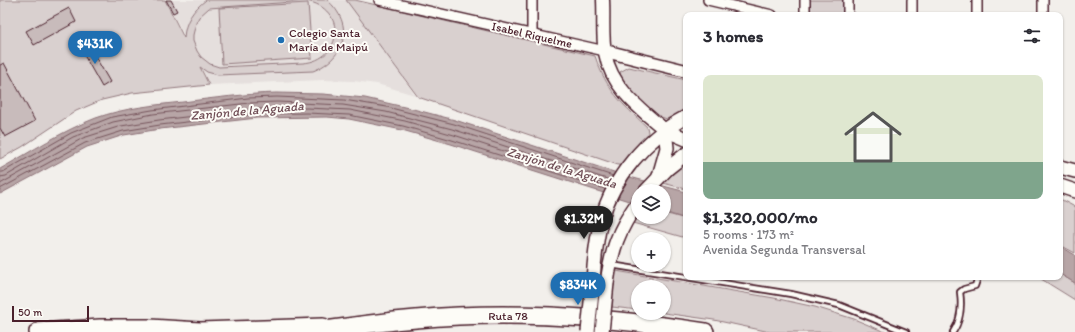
<!DOCTYPE html>
<meta charset="utf-8">
<style>
body{margin:0;font-family:Itim,sans-serif;background:#f7f7f7;color:#2b2b33;height:100vh;display:flex;flex-direction:column;font-size:15px;white-space:nowrap}
*{box-sizing:border-box;margin:0}
p{font-size:13px;color:#7c7c81}
.icon{flex:none;width:22px;height:22px;fill:none;stroke:currentColor;stroke-width:2;stroke-linecap:round;stroke-linejoin:round}
.map{position:relative;flex:1;overflow:hidden}
.drawer{position:absolute;left:683px;top:12px;width:380px;height:268px;display:flex;flex-direction:column;background:#fff;border-radius:8px;box-shadow:0 1px 3px #0004}
.drawer>*{flex:none}
.fabs{position:absolute;left:631px;top:184px;display:grid;gap:8px}
.fabs a{display:grid;place-items:center;width:40px;height:40px;border-radius:50%;background:#fff;box-shadow:0 1px 3px #0004;font-size:20px}
.scale{position:absolute;left:12px;bottom:10px;width:77px;box-sizing:border-box;padding-left:4px;border:2px solid #4a1f2b;border-top:0;font-size:11px;line-height:14px;white-space:nowrap;color:#4a1f2b;-webkit-text-stroke:3px #fdfcf7;paint-order:stroke}
.price{position:absolute;translate:-50% -34px;padding:0 9px;border-radius:14px;background:#1f6fb2;color:#fff;font-size:13px;line-height:26px;filter:drop-shadow(0 1px 2px #0008)}
.price::after{content:'';position:absolute;left:50%;top:24px;width:12px;height:9px;margin-left:-6px;background:inherit;clip-path:polygon(0 0,100% 0,50% 100%)}
.price.selected{background:#222;color:#fff}
ul{padding:0;list-style:none}
li{display:grid;align-content:center;gap:8px;height:212px;padding:0 20px}
li span{display:grid;place-items:center;height:124px;border-radius:8px;color:#555}
li>.icon{margin-inline-start:auto}
span .icon{width:72px;height:72px;fill:#fffc;stroke-width:1}
li b{font-size:17px}
h2{display:flex;justify-content:space-between;align-items:center;height:48px;padding:0 20px;font-size:17px}
.map>svg:first-child{display:block}
.built{fill:#e5dfdd}
.green{fill:#d9d0cf;stroke:#92787d;fill-rule:evenodd}
.water{fill:#b7a5a6;stroke:#8b6f75}
.lines{fill:none;stroke-linecap:round;stroke-linejoin:round}
.shore{stroke:#76555c;stroke-width:1}
.building{fill:#c8bbbb;stroke:#4a1f2b}
.service-casing{stroke:#4a1f2b;stroke-width:8}
.minor-casing{stroke:#4a1f2b;stroke-width:12}
.tertiary-casing{stroke:#4a1f2b;stroke-width:15}
.secondary-casing{stroke:#4a1f2b;stroke-width:16}
.motorway-casing{stroke:#4a1f2b;stroke-width:20}
.service{stroke:#fdfcf7;stroke-width:4.5}
.minor{stroke:#fdfcf7;stroke-width:9}
.tertiary{stroke:#fdfcf7;stroke-width:12}
.secondary{stroke:#fdfcf7;stroke-width:13}
.motorway{stroke:#fdfcf7;stroke-width:17}
.secondary-bridge-casing{stroke:#4a1f2b;stroke-width:16;stroke-linecap:butt}
.secondary-bridge{stroke:#fdfcf7;stroke-width:13}
.poi-dot{fill:#1f6fb2;stroke:#fdfcf7;stroke-width:1.5}
.labels{text-anchor:middle;stroke-width:4;stroke-linejoin:round;paint-order:stroke}
.poi-label{font-size:12px;fill:#4a1f2b;stroke:#fdfcf7;text-anchor:start}
.street-label{font-size:12px;fill:#4a1f2b;stroke:#fdfcf7}
.water-label{font-size:13px;font-style:italic;fill:#704e56;stroke:#fdfcf7}
</style>
<div class="map">
<svg width="1075" height="332" viewBox="0 0 1075 332">
<rect width="100%" height="100%" fill="#f2efeb"/>
<filter id="ink" filterUnits="userSpaceOnUse"><feTurbulence type="fractalNoise" baseFrequency=".025" numOctaves="2"/><feDisplacementMap in="SourceGraphic" scale="8" xChannelSelector="R" yChannelSelector="G"/><feConvolveMatrix kernelMatrix="1 2 1 2 8 2 1 2 1" color-interpolation-filters="sRGB"/></filter>
<g filter="url(#ink)">
<polygon class="built" points="166,0 349,0 415,95 377,84 353,81 323,80 210,85"/>
<g class="green">
<path d="M0 0H165L184 38C185 21 193 10 206 0H327C355 24 346 58 313 71L218 75 207 72 200 67 209 85 132 93 102 100 76 111 22 147 0 159ZM306 1C347 8 344 60 303 63L219 67 210 64 201 57 197 51 193 41V35L196 23 199 17 209 8Z"/>
<path d="M346 0H355L595 56C607 91 621 103 647 127L648 132 647 136 635 148 621 166 418 97Z"/>
<rect x="807" y="0" width="37" height="15"/>
<polygon points="308,3 312,58 222,64 219,8"/>
<polygon points="629,67 686,80 686,109 667,119 658,116 635,97 622,83 620,72"/>
<polygon points="686,162 686,189 663,183"/>
<polygon points="1060,199 1075,207 1075,253 1060,245"/>
<polygon points="638,206 638,217 664,217 664,213 686,219 686,238 629,222"/>
<polygon points="616,271 774,298 815,307 854,319 885,332 770,332 714,320 664,313 664,287 638,287 638,310 612,307 613,286"/>
<polygon points="1060,274 1075,283 1075,300 1038,277 1060,277"/>
</g>
<g class="water">
<path d="M276 93 323 94 365 98 413 109 455 120 626 176 686 192V219L664 212V191H638V204L451 144 402 130 349 119 327 117 257 118 160 129 124 135 87 147 0 194V169C32 151 62 131 96 118 124 108 154 105 183 102 214 98 245 94 276 93Z"/>
<polygon points="1060,246 1075,255 1075,283 1060,274"/>
</g>
<g class="lines">
<g class="shore">
<polyline points="0,172 3,172 71,133 112,117 152,110 248,98 277,97 344,100 387,107 454,124 613,176"/>
<polyline points="0,177 6,176 73,137 113,122 153,114 249,103 277,102 343,105 386,112 452,129 610,180"/>
<polyline points="0,184 83,138 121,126 159,120 256,109 307,108 350,110 405,121 454,135 608,185"/>
<polyline points="0,189 85,143 123,131 160,125 257,114 307,113 349,115 403,126 452,140 605,189"/>
</g>
</g>
<g class="building">
<polygon points="166,0 171,0 177,11 173,13"/>
<polygon points="69,8 76,22 34,45 26,31"/>
<polygon points="88,44 110,82 102,87 80,48"/>
<polygon points="4,63 35,121 5,137 0,128 0,65"/>
</g>
<g class="lines">
<g class="service-casing">
<g id="service">
<polyline points="611,265 791,294 839,305 906,332"/>
<path d="M953 332C961 320 962 306 960 292L964 289 975 286 978 277"/>
</g>
</g>
<g class="minor-casing">
<g id="minor">
<polyline points="379,0 605,51"/>
<polyline points="708,0 772,15"/>
<polyline points="805,0 805,15"/>
<polyline points="848,0 848,15"/>
<polyline points="912,0 912,15"/>
<polyline points="977,0 977,15"/>
<polyline points="1043,0 1043,15"/>
<polyline points="532,34 532,0"/>
</g>
</g>
<g class="tertiary-casing">
<g id="tertiary">
<path d="M603 0C604 17 602 36 605 53 611 87 640 109 665 130"/>
<polyline points="605,51 686,71"/>
</g>
</g>
<g class="secondary-casing">
<g id="secondary">
<polyline points="665,130 686,139"/>
<polyline points="1060,167 1075,171"/>
<polyline points="659,176 667,148 665,130"/>
<polyline points="1060,186 1075,191"/>
<polyline points="646,191 667,169 686,154"/>
<path d="M593 282C594 262 596 241 601 221 613 177 646 138 686 117"/>
<path d="M607 283C612 248 618 231 638 202"/>
</g>
</g>
<g class="motorway-casing">
<g id="motorway">
<polyline points="38,332 100,328 150,328 200,331 323,327"/>
<path d="M311 332C345 327 381 322 416 319 512 310 609 317 705 332"/>
</g>
</g>
<use href="#service" class="service"/>
<use href="#minor" class="minor"/>
<use href="#tertiary" class="tertiary"/>
<use href="#secondary" class="secondary"/>
<use href="#motorway" class="motorway"/>
<g class="secondary-bridge-casing">
<g id="secondary-bridge">
<polyline points="588,332 593,282"/>
<polyline points="602,332 607,283"/>
</g>
</g>
<use href="#secondary-bridge" class="secondary-bridge"/>
</g>
</g>
<circle class="poi-dot" cx="281" cy="40" r="4"/>
<g class="labels">
<g class="poi-label">
<text x="289" y="37">Colegio Santa<tspan x="289" dy="14">María de Maipú</tspan></text>
</g>
<g class="street-label">
<text transform="translate(532 35) rotate(13)" y="4">Isabel Riquelme</text>
<text x="508" y="320">Ruta 78</text>
</g>
<g class="water-label">
<text transform="translate(247 110) rotate(-5)" y="5">Zanjón de la Aguada</text>
<text transform="translate(562 167) rotate(17)" y="5">Zanjón de la Aguada</text>
</g>
</g>
</svg>
<div class="fabs">
<a><svg class="icon" aria-label="layers" viewBox="0 0 24 24"><path d="M12 4l9 5-9 5-9-5zM3 14l9 5 9-5"/></svg></a>
<a>+</a>
<a>−</a>
</div>
<div class="scale">50 m</div>
<b class="price" style="left:95px;top:65px">$431K</b>
<b class="price selected" style="left:584px;top:240px">$1.32M</b>
<b class="price" style="left:578px;top:306px">$834K</b>
<section class="drawer">
<h2>3 homes<svg class="icon" aria-label="filters" viewBox="0 0 24 24"><path d="M4 7h16M4 17h16"/><circle cx="9" cy="7" r="2"/><circle cx="15" cy="17" r="2"/></svg></h2>
<ul>
<li><span style="background:linear-gradient(#dfe7d0 70%,#7fa58c 0)"><svg class="icon" aria-label="home" viewBox="0 0 24 24"><path d="M3 11l9-7 9 7M6 9v11h12V9"/></svg></span><div><b>$1,320,000/mo</b><p>5 rooms · 173 m²</p><p>Avenida Segunda Transversal</p></div></li>
</ul>
</section>
</div>
